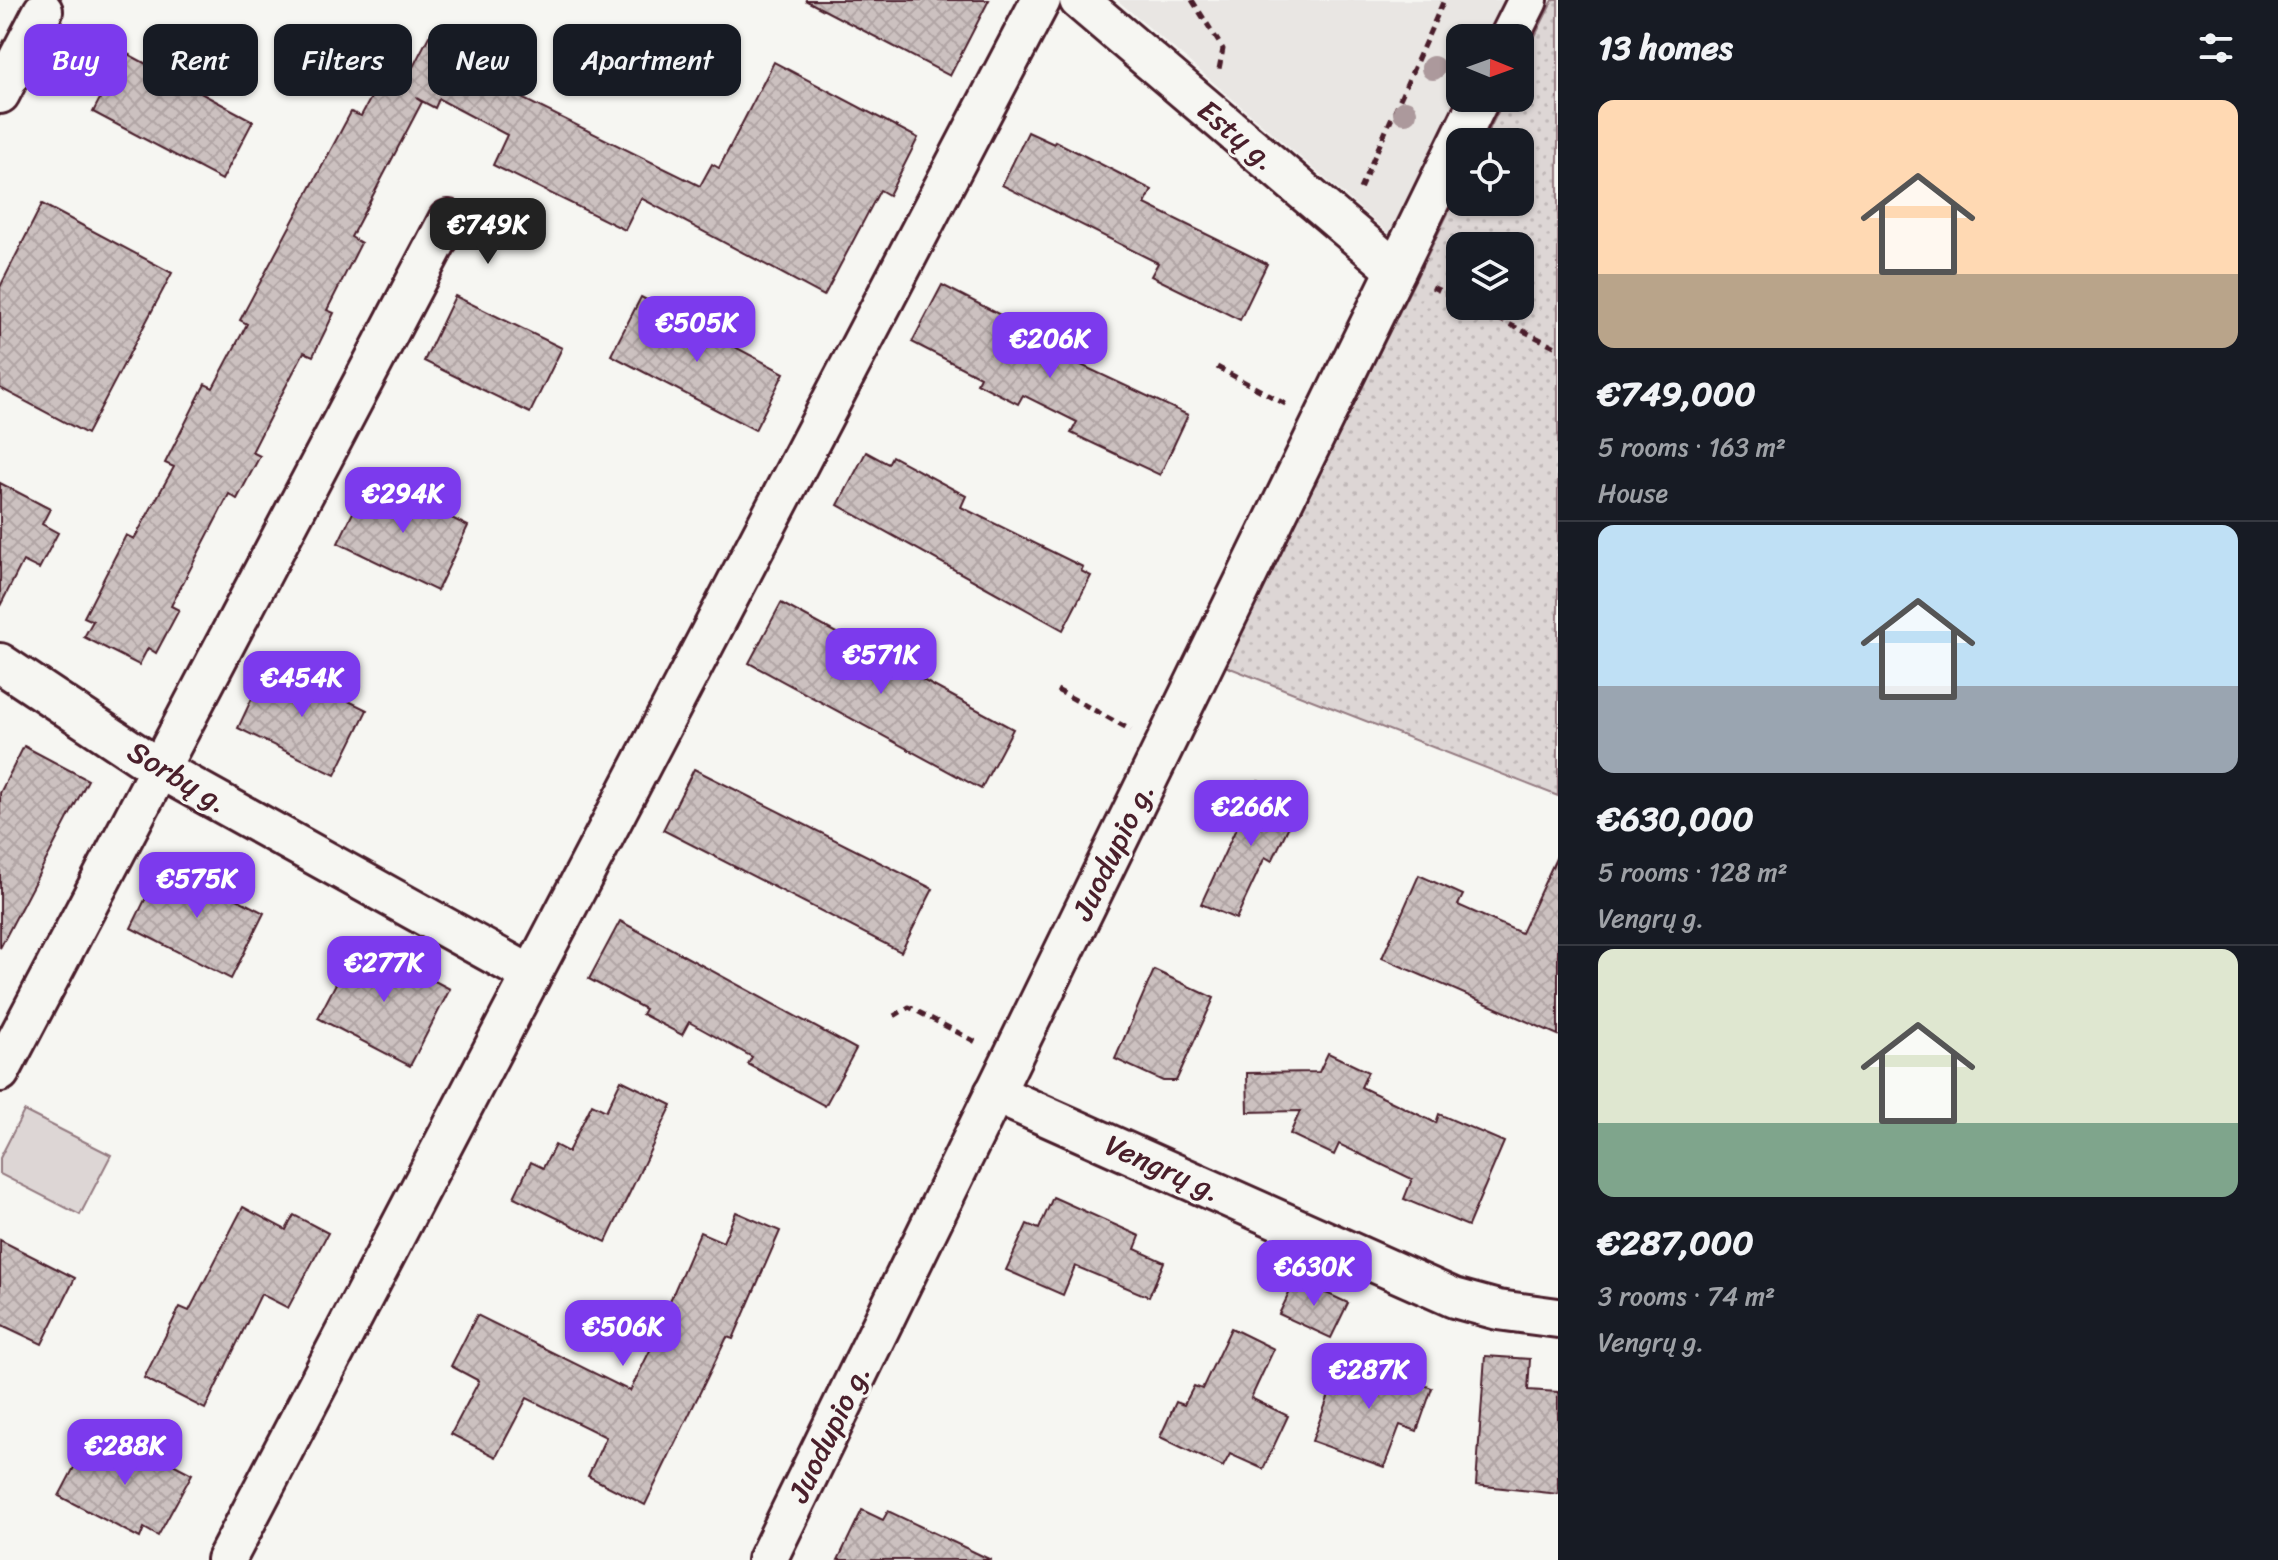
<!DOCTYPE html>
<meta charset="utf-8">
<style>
body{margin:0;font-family:Sriracha,sans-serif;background:#242831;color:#f1f3f6;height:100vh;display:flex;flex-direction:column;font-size:30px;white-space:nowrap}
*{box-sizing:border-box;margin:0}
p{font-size:26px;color:#9ea1a6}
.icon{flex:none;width:44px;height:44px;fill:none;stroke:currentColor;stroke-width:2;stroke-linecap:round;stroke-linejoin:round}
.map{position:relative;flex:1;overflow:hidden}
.panel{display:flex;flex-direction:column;background:#171b24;width:720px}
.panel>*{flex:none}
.guide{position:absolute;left:24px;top:24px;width:760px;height:72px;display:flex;gap:16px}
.needle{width:52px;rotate:91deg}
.tools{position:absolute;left:1446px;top:24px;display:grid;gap:16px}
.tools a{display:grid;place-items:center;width:88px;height:88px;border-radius:16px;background:#171b24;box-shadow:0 2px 6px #0004;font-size:40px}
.price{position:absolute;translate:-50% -68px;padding:0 18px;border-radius:16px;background:#7c3aed;color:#fff;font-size:26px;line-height:52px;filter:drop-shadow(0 2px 4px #0008)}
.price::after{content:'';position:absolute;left:50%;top:48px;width:24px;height:18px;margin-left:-12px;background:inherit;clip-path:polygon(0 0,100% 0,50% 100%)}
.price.selected{background:#222;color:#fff}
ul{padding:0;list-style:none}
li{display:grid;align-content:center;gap:16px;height:424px;padding:0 40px}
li+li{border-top:2px solid #363941}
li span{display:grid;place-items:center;height:248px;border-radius:16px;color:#555}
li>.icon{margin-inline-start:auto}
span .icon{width:144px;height:144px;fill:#fffc;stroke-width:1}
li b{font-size:34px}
h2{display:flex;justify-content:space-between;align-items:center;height:96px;padding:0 40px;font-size:34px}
.pill{padding:0 28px;border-radius:16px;background:#171b24;box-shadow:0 2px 6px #0004;font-size:28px;line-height:72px}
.pill.selected{background:#7c3aed;color:#fff}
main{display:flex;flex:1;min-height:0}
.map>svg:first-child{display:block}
.built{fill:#e9e6e3}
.grass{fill:url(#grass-dots);stroke:#947a80;stroke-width:2;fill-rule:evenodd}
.pitch{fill:#ddd6d5;stroke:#947a80;stroke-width:2}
.building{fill:url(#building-cross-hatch);stroke:#4a1f2b;stroke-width:2}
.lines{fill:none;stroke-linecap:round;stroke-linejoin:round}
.street-casing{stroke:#4a1f2b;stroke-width:44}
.path{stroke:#4a1f2b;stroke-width:5;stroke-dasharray:8 6;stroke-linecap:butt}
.street{stroke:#f6f6f2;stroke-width:38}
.tree{fill:#ac999c}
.labels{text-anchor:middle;stroke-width:6;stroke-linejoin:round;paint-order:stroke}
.street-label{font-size:30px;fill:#4a1f2b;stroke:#f6f6f2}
</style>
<main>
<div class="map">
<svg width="1558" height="1560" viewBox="0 0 1558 1560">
<defs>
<pattern id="grass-dots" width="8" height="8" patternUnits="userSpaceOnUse" patternTransform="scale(2)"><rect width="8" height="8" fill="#ddd6d5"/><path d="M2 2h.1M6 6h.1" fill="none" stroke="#bfb7b7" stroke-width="1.8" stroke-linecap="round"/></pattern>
<pattern id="building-cross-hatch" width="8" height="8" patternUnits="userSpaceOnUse" patternTransform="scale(2)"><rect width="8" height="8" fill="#ccc1c0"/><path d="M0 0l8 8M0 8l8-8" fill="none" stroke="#b1a5a5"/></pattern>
</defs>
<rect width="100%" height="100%" fill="#f6f6f2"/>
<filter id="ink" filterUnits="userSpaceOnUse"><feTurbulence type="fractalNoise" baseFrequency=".0125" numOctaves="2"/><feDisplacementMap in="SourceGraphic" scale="16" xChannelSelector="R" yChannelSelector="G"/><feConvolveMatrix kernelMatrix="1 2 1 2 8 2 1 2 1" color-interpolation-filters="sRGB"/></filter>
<g filter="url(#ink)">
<polygon class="built" points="1117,0 1506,0 1487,38 1460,38 1460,95 1392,236"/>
<path class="grass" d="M1553 0H1558V796L1225 666 1460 189V202H1520V142H1483L1505 98H1520V66ZM1460 246H1520V306H1460Z"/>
<polygon class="pitch" points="24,1111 111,1155 80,1215 0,1174 0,1158"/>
<g class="building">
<polygon points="805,0 989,0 950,76"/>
<polygon points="429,36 466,56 474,40 510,60 497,86 700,186 712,164 719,168 774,62 918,138 889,195 880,190 824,296 641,198 625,230 493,165 507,135 439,99 435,108 416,98 422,102 351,237 361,243 327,310 334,313 313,356 304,352 276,405 252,452 260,456 237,499 229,494 171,606 179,610 156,653 148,648 139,665 84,637 93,621 84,617 126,535 134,539 174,467 165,463 205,384 213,388 247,324 240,320 351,112 361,116 381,79 401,90"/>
<polygon points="124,52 253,121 222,180 93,112"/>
<polygon points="1028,132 1054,144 1055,141 1152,190 1145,204 1267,264 1240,320 1151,276 1158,263 1002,185"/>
<polygon points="42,204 172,273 87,434 0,388 0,287"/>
<polygon points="942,285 1067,349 1064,357 1188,415 1160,475 1071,433 1077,422 1023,395 1018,404 977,383 980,377 912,342"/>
<polygon points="455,296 562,348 530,413 424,361"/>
<polygon points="641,297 784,373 755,430 611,355"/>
<polygon points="866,452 888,464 892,456 966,496 961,507 1083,567 1081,571 1091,576 1063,630 838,505"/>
<polygon points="370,478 468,526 437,591 338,543"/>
<polygon points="0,483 50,509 42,524 58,533 39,569 23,561 0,606"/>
<polygon points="781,603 1013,729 981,789 749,663"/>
<polygon points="269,662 367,710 335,775 238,728"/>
<polygon points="24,746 88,780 0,948 0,793"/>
<polygon points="694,769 933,889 901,952 663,830"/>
<polygon points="1258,781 1301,801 1272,861 1265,857 1236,919 1201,904"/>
<polygon points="1558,854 1558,1035 1382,958 1419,875 1463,895 1458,905 1521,933"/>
<polygon points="164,861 264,913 231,979 131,928"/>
<polygon points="620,921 856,1049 825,1106 748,1064 752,1057 689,1022 682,1035 642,1014 645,1009 589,979"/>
<polygon points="358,941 450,989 410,1066 318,1018"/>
<polygon points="1154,970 1214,998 1176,1081 1163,1081 1115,1059"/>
<polygon points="1328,1053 1368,1072 1361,1087 1436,1123 1439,1114 1504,1142 1468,1226 1404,1199 1412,1179 1339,1144 1334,1155 1290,1134 1300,1111 1248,1112 1247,1073 1319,1072"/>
<polygon points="621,1080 672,1105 606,1242 514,1197 531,1162 543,1168 555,1145 568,1152 592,1104 606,1111"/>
<polygon points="1053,1197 1140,1236 1135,1249 1164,1262 1149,1297 1075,1266 1063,1295 1006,1270 1027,1224 1039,1229"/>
<polygon points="243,1207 286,1230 294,1215 328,1233 288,1308 261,1294 205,1409 144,1378 180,1307 189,1311"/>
<polygon points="736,1212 780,1231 733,1339 727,1337 645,1505 588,1476 606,1437 527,1398 496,1457 451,1434 479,1381 451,1366 477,1315 630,1391 669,1312 666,1310 700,1232 723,1242"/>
<polygon points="0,1240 75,1278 42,1344 0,1324"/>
<polygon points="1296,1279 1348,1303 1331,1338 1279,1314"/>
<polygon points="1231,1328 1274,1349 1251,1398 1288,1416 1263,1469 1230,1454 1223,1467 1160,1437 1176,1402 1184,1405 1194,1386 1202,1389"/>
<polygon points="1344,1355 1432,1388 1417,1431 1400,1425 1384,1467 1312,1441"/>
<polygon points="1485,1356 1530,1359 1528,1390 1558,1392 1558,1494 1476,1485"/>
<polygon points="92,1433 141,1459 146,1450 192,1474 158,1536 144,1528 140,1538 59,1496"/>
<polygon points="862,1510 883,1520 888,1511 991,1560 838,1560"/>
</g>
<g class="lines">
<g class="street-casing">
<g id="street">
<polyline points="1079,0 1396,270"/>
<polyline points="1509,38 1528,0"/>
<polyline points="0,94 43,11"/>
<polyline points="0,663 158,768 531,975"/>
<polyline points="0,1072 448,220"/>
<polyline points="994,1093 1454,1298 1498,1310 1558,1318"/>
<polyline points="226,1560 1041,0"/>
<polyline points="767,1560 1480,98"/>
</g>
</g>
<g class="path">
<polyline points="1192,0 1223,49 1219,69"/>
<polyline points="1360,189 1444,0"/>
<polyline points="1432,287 1460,300"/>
<polyline points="1472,306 1558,348"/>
<polyline points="1217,367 1289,406"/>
<polyline points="1057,690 1131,730"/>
<polyline points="894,1016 909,1007 978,1043"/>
</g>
<use href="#street" class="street"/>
</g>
<g class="tree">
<circle cx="1433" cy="68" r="12"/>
<circle cx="1405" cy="112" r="12"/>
</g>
</g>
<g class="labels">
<g class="street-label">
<text transform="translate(1237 135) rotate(40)" y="10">Estų g.</text>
<text transform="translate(178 777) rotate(31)" y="10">Sorbų g.</text>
<text transform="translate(1113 851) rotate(-64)" y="10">Juodupio g.</text>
<text transform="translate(1163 1168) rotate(24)" y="10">Vengrų g.</text>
<text transform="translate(829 1433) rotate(-64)" y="10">Juodupio g.</text>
</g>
</g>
</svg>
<div class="tools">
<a><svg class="needle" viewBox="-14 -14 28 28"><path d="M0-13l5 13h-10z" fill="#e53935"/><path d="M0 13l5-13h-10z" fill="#9ea1a6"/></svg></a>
<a><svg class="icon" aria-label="locate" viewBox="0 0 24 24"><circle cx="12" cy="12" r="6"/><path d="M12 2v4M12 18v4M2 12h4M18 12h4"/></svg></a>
<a><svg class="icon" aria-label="layers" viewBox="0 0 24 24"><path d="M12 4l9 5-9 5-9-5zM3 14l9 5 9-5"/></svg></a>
</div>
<b class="price selected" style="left:488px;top:266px">€749K</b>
<b class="price" style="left:697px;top:364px">€505K</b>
<b class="price" style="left:1050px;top:380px">€206K</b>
<b class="price" style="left:403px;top:535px">€294K</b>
<b class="price" style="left:881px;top:696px">€571K</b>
<b class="price" style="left:302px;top:719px">€454K</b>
<b class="price" style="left:1251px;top:848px">€266K</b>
<b class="price" style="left:197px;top:920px">€575K</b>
<b class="price" style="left:384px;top:1004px">€277K</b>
<b class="price" style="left:1314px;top:1308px">€630K</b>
<b class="price" style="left:623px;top:1368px">€506K</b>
<b class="price" style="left:1369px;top:1411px">€287K</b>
<b class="price" style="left:125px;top:1487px">€288K</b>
<div class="guide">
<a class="pill selected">Buy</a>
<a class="pill">Rent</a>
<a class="pill">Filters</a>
<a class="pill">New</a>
<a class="pill">Apartment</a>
</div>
</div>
<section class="panel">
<h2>13 homes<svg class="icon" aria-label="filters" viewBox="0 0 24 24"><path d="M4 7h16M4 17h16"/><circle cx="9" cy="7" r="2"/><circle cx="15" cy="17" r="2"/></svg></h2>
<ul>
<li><span style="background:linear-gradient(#ffd9b3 70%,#b9a48a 0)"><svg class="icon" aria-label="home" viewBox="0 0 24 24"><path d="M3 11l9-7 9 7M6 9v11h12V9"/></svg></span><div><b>€749,000</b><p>5 rooms · 163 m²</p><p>House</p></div></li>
<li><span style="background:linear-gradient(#bfe0f5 65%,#9aa5b1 0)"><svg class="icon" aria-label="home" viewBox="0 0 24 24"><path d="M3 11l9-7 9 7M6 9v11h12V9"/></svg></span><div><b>€630,000</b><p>5 rooms · 128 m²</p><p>Vengrų g.</p></div></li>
<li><span style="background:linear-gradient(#dfe7d0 70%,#7fa58c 0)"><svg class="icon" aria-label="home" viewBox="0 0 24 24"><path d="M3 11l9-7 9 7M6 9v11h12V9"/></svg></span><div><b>€287,000</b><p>3 rooms · 74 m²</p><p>Vengrų g.</p></div></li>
</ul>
</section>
</main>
